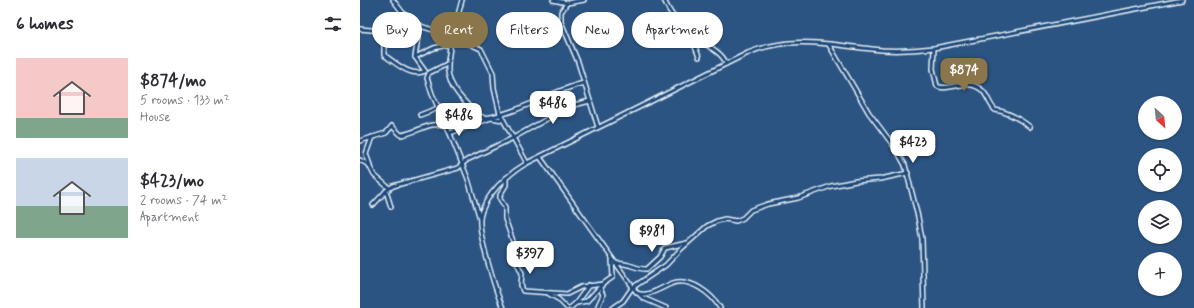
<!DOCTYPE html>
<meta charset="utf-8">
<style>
body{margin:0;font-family:Mynerve,sans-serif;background:#f2f2f3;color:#2b2b33;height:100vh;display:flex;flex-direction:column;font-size:15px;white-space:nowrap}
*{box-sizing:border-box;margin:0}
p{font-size:13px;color:#7c7c81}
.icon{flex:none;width:22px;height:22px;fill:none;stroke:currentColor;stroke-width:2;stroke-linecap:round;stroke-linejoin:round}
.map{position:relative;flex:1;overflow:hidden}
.sheet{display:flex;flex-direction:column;background:#fff;width:360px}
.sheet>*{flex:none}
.banner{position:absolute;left:12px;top:12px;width:380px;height:36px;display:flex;gap:8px}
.needle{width:26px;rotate:153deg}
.tools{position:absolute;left:778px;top:96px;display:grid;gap:8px}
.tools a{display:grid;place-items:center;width:44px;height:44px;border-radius:50%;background:#fff;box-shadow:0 1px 3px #0004;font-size:20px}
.price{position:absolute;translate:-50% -34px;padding:0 9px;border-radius:8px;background:#fff;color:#222;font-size:13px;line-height:26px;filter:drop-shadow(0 1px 2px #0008)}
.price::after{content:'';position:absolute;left:50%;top:24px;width:12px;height:9px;margin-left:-6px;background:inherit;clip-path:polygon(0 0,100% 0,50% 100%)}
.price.current{background:#8a764a;color:#fff}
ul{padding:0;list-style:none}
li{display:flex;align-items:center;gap:12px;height:100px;padding:0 16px}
li span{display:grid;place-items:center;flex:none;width:112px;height:80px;border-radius:0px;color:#555}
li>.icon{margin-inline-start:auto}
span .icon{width:48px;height:48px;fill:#fffc;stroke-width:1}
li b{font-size:17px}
h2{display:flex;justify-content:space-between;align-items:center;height:48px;padding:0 16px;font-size:17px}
.pill{padding:0 14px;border-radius:18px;background:#fff;box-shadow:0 1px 3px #0004;font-size:14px;line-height:36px}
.pill.current{background:#8a764a;color:#fff}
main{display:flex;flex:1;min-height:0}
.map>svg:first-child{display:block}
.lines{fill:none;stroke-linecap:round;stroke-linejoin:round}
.minor-casing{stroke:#e8f1f8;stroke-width:6}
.minor{stroke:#1f4a7a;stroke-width:3}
</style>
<main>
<section class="sheet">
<h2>6 homes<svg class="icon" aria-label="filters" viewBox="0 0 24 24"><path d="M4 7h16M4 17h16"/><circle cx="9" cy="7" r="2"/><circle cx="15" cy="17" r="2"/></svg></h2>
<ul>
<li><span style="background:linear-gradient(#f6c9c9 75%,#7fa58c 0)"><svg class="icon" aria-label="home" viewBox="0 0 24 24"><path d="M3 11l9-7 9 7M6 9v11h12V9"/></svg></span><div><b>$874/mo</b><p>5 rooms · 133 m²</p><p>House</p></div></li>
<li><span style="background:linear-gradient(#c9d6e8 60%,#7fa58c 0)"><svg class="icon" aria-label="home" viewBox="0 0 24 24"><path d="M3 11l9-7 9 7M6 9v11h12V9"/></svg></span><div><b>$423/mo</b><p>2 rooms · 74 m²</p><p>Apartment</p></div></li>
</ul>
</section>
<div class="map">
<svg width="834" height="308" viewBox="0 0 834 308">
<rect width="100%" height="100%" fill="#2b5482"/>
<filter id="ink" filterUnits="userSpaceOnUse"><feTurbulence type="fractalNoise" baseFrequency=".025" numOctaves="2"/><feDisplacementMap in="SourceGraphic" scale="8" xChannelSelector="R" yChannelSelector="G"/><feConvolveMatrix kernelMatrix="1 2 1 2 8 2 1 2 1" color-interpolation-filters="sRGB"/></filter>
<g filter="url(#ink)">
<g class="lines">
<g class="minor-casing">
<g id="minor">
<polyline points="33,0 51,23"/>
<polyline points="193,0 207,3"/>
<polyline points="224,0 207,3 201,12 201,22 218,62 238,127"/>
<path d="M304 0C309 11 317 23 326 31 337 42 363 50 366 64"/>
<polyline points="60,25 55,57 65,71"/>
<polyline points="0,29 22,31 42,24 54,24 92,36 121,49 133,73 134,88 140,114 167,163"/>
<path d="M24 31V55C36 63 51 78 65 71"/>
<path d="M92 36C87 66 82 78 105 102 110 108 116 115 124 118 159 114 190 91 224 83"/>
<polyline points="331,36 339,57"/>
<polyline points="96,38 94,30 102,0"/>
<polyline points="469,45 509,113 536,149 545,165 558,217 562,239 564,308"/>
<path d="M574 48 573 69 577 86C587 93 608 76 623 91 628 97 630 105 635 110 648 112 660 119 670 127"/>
<polyline points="55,57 74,48 91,44"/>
<polyline points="87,64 69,73 67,78 72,94 87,126 108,179 120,219"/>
<polyline points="60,115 78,108"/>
<polyline points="90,133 131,118 143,120"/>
<path d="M0 141 26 133 32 126 41 135C58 133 69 120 87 126"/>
<path d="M180 157 277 293C288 298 302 287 313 283 330 277 352 294 360 308"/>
<polyline points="0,160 9,165 14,175 29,188"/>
<polyline points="10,165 6,154 12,137"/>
<polyline points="146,178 146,185 140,195 140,199 145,207 145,219 154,244 155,259 162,273 161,285 163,291 207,294 221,287 243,284 253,277 252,260"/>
<polyline points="26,191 31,207"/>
<polyline points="13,205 26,191 33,186 98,168 107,160 153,138 210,106 230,101"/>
<path d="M255 264C267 261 276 270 287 269L300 257 305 248 327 243"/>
<polyline points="189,294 198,299 207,308"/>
<polyline points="279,294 283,298 306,308"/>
<polyline points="216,303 227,301 242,285"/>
<path d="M143 308C136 292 118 234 120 218 124 195 148 174 167 163L388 53C433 34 475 46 522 50 540 51 557 50 574 48L822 0"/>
<polyline points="210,308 216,303 229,285"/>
<polyline points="237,308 243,295 240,288"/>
<polyline points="253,308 263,301 272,288 306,265 321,249 347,226 357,221 365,219 376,221 383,218 391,210 408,204 438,198 471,186 496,181 520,179 548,173"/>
</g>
</g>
<use href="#minor" class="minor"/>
</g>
</g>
</svg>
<div class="tools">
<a><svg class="needle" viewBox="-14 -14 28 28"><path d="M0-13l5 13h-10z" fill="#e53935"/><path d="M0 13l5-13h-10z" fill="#7c7c81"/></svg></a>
<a><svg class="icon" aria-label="locate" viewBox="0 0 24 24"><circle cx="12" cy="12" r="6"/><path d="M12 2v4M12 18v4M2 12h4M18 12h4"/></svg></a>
<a><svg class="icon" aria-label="layers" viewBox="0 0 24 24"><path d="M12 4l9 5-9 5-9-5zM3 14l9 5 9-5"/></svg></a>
<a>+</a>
</div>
<b class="price current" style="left:604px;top:92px">$874</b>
<b class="price" style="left:193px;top:125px">$486</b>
<b class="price" style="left:99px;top:137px">$486</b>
<b class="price" style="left:553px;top:164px">$423</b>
<b class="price" style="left:292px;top:253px">$981</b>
<b class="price" style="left:170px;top:275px">$397</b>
<div class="banner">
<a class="pill">Buy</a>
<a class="pill current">Rent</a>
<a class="pill">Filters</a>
<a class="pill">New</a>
<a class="pill">Apartment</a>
</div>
</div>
</main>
